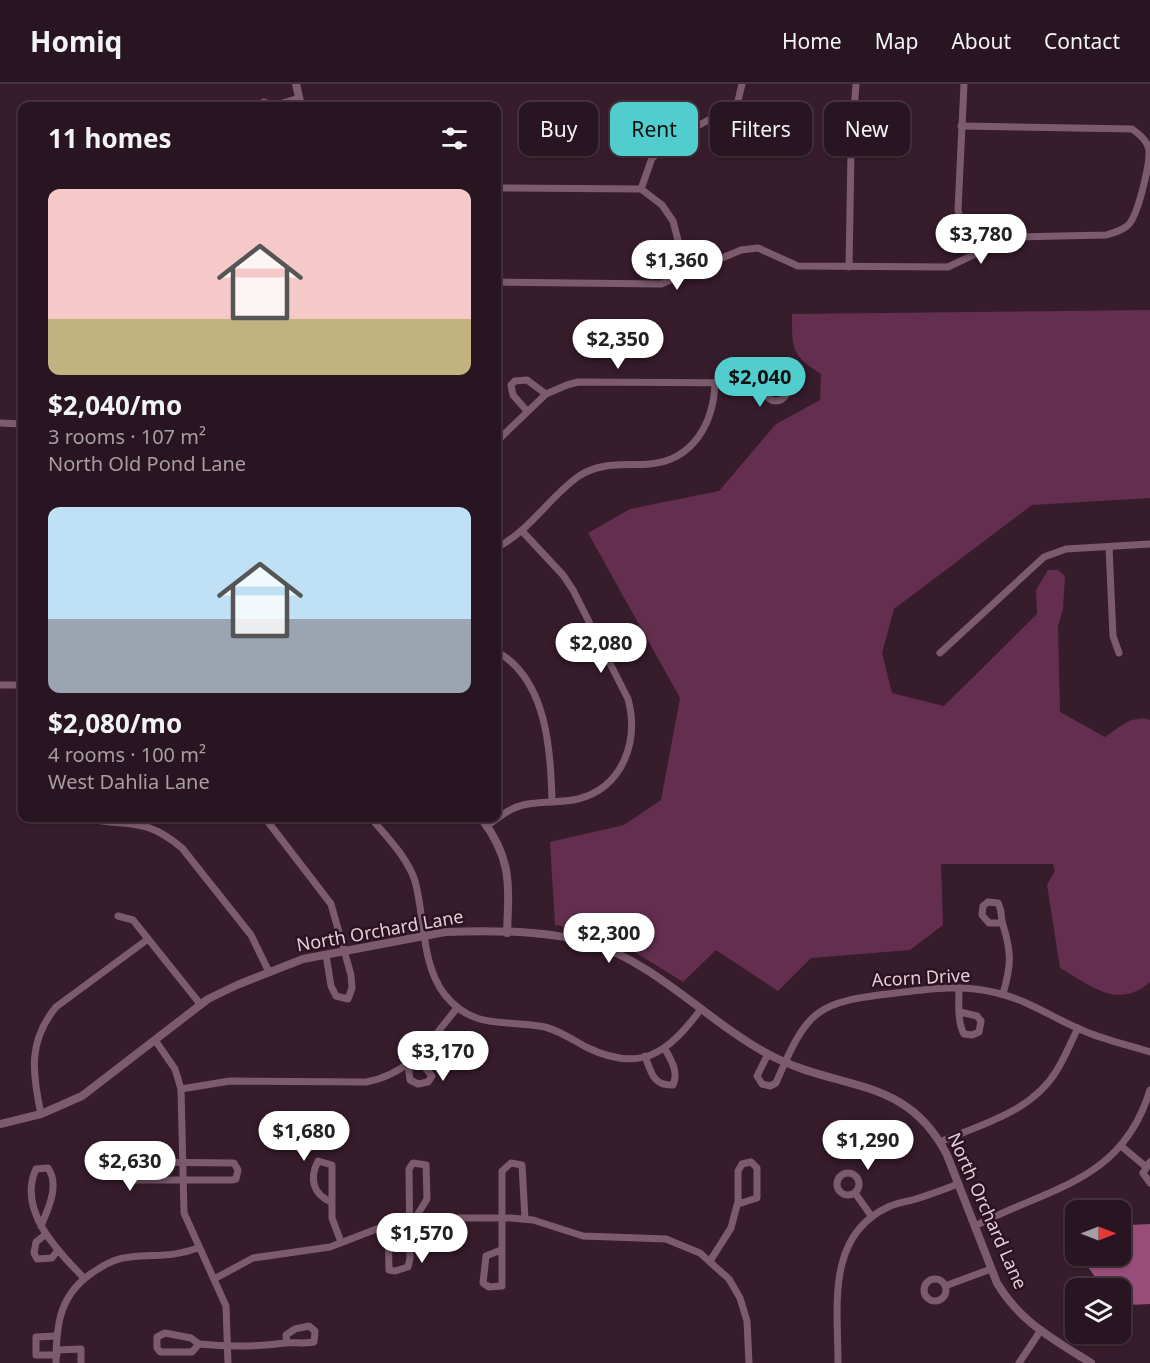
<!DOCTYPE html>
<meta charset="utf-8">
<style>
body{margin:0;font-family:"Noto Sans",sans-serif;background:#35222e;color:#f1f3f6;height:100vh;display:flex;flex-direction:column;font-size:22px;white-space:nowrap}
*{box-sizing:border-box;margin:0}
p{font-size:20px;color:#a59fa5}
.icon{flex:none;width:33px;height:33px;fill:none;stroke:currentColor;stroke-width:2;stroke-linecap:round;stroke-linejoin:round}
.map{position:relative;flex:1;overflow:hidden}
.details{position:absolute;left:18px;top:18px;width:483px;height:720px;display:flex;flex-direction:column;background:#291521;border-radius:12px;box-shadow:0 2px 4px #0004,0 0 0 2px #45343f}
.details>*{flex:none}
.banner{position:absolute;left:519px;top:18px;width:540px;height:54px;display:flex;gap:12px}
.needle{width:39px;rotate:90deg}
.buttons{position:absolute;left:1065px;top:1116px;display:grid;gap:12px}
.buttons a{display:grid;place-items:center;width:66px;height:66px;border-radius:12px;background:#291521;box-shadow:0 2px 4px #0004,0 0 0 2px #45343f;font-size:30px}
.price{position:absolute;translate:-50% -51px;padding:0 14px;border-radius:21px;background:#fff;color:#222;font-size:20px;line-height:39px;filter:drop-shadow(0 2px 3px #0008)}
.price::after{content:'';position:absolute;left:50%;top:36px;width:18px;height:14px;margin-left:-9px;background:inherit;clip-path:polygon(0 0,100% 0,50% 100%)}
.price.active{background:#52cdcd;color:#111}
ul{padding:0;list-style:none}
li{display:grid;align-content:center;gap:12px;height:318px;padding:0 30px}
li span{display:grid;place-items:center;height:186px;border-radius:12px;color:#555}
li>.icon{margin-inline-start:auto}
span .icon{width:108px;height:108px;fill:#fffc;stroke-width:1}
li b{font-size:26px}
h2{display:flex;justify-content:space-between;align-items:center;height:72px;padding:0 30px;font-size:26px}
.chip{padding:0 21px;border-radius:12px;background:#291521;box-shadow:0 2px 4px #0004,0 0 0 2px #45343f;font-size:21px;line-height:54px}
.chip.active{background:#52cdcd;color:#111}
header{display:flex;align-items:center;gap:36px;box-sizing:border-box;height:84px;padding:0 30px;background:#291521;border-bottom:2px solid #45343f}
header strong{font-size:28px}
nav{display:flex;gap:33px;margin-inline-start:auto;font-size:21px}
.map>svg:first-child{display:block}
.green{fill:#642e4f}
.water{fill:#984d7a}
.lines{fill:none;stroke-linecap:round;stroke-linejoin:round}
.minor{stroke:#7d5b6e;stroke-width:7}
.tertiary{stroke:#7d5b6e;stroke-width:8}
.labels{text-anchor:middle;stroke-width:5;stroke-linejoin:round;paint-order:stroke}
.street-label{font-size:18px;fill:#e1ced8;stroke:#2d1222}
</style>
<header>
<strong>Homiq</strong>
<nav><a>Home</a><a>Map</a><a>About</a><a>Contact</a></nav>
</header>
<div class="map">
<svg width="1150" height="1279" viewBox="0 0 1150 1279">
<rect width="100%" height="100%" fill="#371c2c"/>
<path class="green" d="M1150 226V414L1032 421 894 525 882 569 892 609 944 622 1037 530 1036 506 1048 486H1058L1065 492 1063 525 1058 542 1060 628 1105 653C1119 644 1132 630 1150 636V898C1118 926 1091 902 1060 884L1047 801 1055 787 1053 780H941L943 841 910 866 811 874 778 907 716 866 683 898 609 852 555 841 550 758 624 741 661 716 680 614 588 449 630 425 719 407 776 340 820 316 821 290C791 271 792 265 792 230Z"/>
<polygon class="water" points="1150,1140 1150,1220 1127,1221 1121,1217 1120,1204 1103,1204 1080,1172 1120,1172 1121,1145 1130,1141"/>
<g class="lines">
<g class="minor">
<polyline points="964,0 958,126 963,146 977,170"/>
<polyline points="256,22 264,18 273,22"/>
<polyline points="273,22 299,14"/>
<polyline points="496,104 641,105 662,121 673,137 687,191"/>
<polyline points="641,105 652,74 684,49 737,21 742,0"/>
<polyline points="849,183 851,68 856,0"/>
<path d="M496 198 661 200 741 166 758 164 798 182 948 183 1011 153 1106 151C1113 149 1121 147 1127 142 1138 134 1150 79 1149 66 1147 56 1139 50 1132 45L961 42"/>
<circle cx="776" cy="306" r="11"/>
<polyline points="527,327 513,311 511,301 515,297 527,296 546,310"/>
<polyline points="0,339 22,340"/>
<polyline points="496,358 546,310 567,301 578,298 758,299 765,302"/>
<polyline points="1109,463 1113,552 1119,569"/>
<path d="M496 464C530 447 549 413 579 392 602 377 625 382 650 380 694 376 714 338 715 298"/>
<path d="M496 567C547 595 551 667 552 718"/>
<polyline points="940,569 1044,473 1066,465 1150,460"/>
<polyline points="0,601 22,601"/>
<path d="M85 734C128 744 143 731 182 764L251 851 269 888"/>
<polyline points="265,734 331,820 351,891 352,904 348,915 336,912 331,902 326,871"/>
<path d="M371 734C387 753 407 773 415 797 425 833 421 881 445 911 474 947 506 935 545 943 560 947 573 956 586 963 641 990 668 969 701 925"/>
<path d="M487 742C498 734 510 724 523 721 541 717 561 719 578 715 624 703 639 656 628 615L573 506 563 491 522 447"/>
<polyline points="118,832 133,836 201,921"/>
<path d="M1002 839H989L982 831 983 822 988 818 998 819C1003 828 1000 833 1003 841 1012 869 1011 882 1003 910"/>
<path d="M959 904C959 918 957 938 964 950L972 951 979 948 981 937 977 932 960 928"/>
<polyline points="155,956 175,985 181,1005 184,1129 226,1222 228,1279"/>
<path d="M768 970 757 992 762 1000 770 1002 776 999C808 924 816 918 896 909 929 905 964 900 997 909 1028 916 1055 935 1084 947 1105 956 1128 961 1150 968"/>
<path d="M645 972C651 988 653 1002 673 1001 679 988 671 976 665 965"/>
<polyline points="408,981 410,996 418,1000 428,998 432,992 416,973"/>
<path d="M181 1005 230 997 366 998C411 990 430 957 457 924"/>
<path d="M41 1030C32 988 28 957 56 923L148 855"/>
<path d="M940 1058C982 1040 1032 1028 1057 986 1065 973 1071 958 1078 944"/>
<polyline points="1121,1062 1145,1082"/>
<polygon points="133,1078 234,1079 238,1086 236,1095 232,1096 135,1096 128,1092 128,1083"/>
<polyline points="1150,1078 1143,1089 1150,1099"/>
<circle cx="848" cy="1100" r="11"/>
<polyline points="855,1109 872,1133"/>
<path d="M331 1118C313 1110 309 1095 318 1077L332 1081V1134L341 1158"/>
<polyline points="388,1140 389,1186 395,1187 408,1183 410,1174 409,1085 413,1079 426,1081 427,1115 416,1133"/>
<path d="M41 1142C48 1125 60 1101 48 1084L36 1085C17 1126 58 1168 84 1194"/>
<path d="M975 1142C1050 1103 1122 1098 1150 1006"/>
<polyline points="45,1151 36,1158 34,1169 37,1175 52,1174 58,1166"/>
<polyline points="501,1166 486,1172 483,1199 489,1203 502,1202 502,1087 511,1079 522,1081 525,1135"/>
<polyline points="710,1177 731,1144 737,1121 738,1120 757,1114 757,1084 751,1078 742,1080 738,1087 738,1120"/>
<circle cx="935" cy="1206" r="11"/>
<polyline points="214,1195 253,1174 330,1163 405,1134 511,1134 533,1136 583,1152 666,1155 700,1169 729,1195 740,1214 747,1237 749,1279"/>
<polyline points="945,1202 991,1185"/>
<polygon points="165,1249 191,1254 199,1260 192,1268 160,1268 157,1264 157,1253"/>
<polyline points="56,1252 36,1253 36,1271 57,1271"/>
<path d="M199 1260C229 1263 256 1263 285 1259 295 1258 304 1260 314 1258L315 1247 309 1242 295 1245 286 1251 287 1259"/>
<polyline points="57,1266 81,1265 81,1279"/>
<path d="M56 1279C56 1242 59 1211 92 1189 103 1181 116 1174 130 1173 158 1170 170 1174 198 1164"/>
<path d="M838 1279C838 1222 826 1152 888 1123 898 1118 908 1118 919 1114 932 1110 945 1105 958 1100"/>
<polyline points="1019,1279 1041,1246"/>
</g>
<g class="tertiary">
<polyline points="296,0 301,22"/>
<path d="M481 734C512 774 509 800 507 849"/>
<path d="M0 1040 41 1030 82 1012 208 915 237 901 303 875 445 848C491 846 546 846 590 859 655 878 708 938 768 970 838 1008 906 990 947 1071L997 1199C1020 1238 1053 1255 1091 1279"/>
</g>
</g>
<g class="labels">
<g class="street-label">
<text transform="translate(380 847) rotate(-10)" y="6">North Orchard Lane</text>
<text transform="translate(921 894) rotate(-3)" y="6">Acorn Drive</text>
<text transform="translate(987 1127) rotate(66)" y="6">North Orchard Lane</text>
</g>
</g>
</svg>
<div class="buttons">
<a><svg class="needle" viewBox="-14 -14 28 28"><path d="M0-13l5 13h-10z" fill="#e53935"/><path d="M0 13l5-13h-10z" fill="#a59fa5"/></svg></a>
<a><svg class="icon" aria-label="layers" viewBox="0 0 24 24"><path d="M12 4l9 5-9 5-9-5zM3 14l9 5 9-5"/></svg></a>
</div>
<b class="price" style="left:981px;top:181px">$3,780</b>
<b class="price" style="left:677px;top:207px">$1,360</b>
<b class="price" style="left:618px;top:286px">$2,350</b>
<b class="price active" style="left:760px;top:324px">$2,040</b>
<b class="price" style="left:601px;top:590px">$2,080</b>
<b class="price" style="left:609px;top:880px">$2,300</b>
<b class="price" style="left:443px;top:998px">$3,170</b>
<b class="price" style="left:304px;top:1078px">$1,680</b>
<b class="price" style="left:868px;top:1087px">$1,290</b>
<b class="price" style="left:130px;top:1108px">$2,630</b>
<b class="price" style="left:422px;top:1180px">$1,570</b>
<div class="banner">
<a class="chip">Buy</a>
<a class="chip active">Rent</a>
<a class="chip">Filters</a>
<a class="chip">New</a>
</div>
<section class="details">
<h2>11 homes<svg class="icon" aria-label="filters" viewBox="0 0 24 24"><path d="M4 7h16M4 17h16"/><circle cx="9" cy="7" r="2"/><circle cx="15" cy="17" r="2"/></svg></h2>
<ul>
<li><span style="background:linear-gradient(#f6c9c9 70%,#c2b280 0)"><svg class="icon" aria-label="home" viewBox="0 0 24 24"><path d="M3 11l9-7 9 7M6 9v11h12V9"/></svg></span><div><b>$2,040/mo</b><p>3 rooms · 107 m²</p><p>North Old Pond Lane</p></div></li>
<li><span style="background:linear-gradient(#bfe0f5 60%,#9aa5b1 0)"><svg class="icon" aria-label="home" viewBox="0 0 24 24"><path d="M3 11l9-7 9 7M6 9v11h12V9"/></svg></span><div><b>$2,080/mo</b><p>4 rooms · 100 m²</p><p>West Dahlia Lane</p></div></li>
</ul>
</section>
</div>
